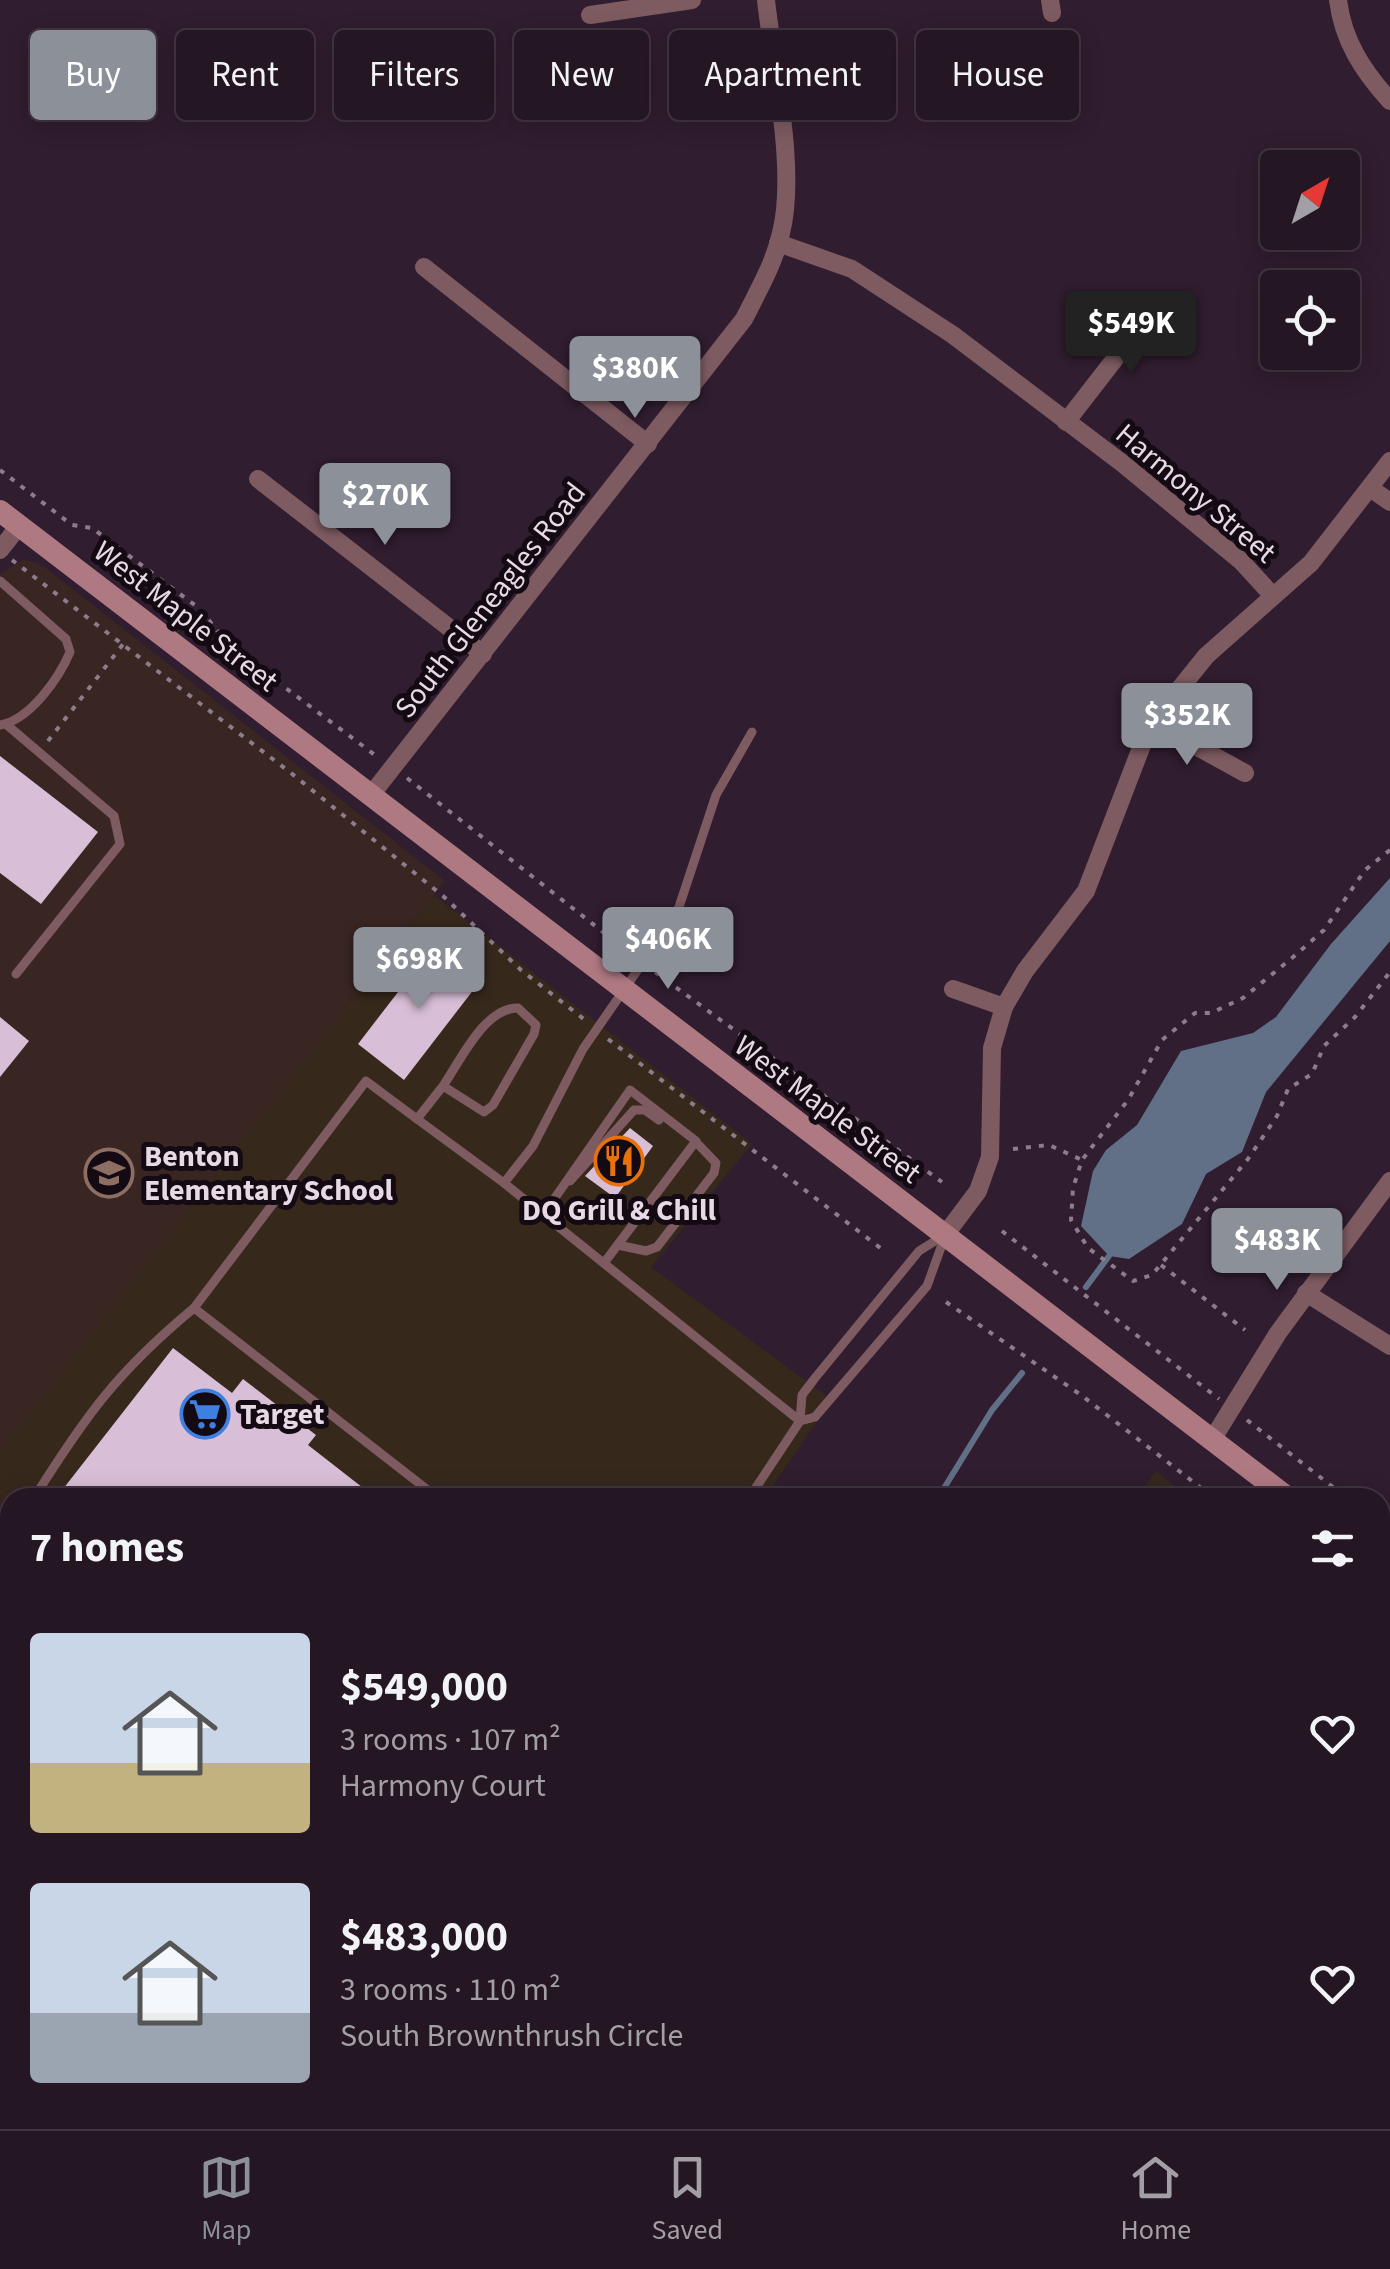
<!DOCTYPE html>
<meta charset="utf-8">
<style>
body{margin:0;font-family:"Source Sans 3",sans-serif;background:#302330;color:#f1f3f6;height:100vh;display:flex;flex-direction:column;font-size:38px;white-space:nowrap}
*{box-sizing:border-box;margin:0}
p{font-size:32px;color:#a39fa6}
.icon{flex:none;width:55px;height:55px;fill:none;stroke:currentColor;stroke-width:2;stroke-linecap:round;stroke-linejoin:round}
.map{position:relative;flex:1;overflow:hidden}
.side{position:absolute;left:0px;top:1488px;width:1390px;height:642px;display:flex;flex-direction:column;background:#241623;border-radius:30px 30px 0 0;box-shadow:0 5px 25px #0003,0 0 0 2px #413541}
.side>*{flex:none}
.banner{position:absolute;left:30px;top:30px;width:1330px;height:90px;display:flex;gap:20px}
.needle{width:65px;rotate:39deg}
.controls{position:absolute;left:1260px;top:150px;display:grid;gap:20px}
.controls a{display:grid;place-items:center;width:100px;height:100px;border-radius:10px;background:#241623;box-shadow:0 5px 25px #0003,0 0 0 2px #413541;font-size:50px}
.price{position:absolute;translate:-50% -85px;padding:0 22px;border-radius:10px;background:#8c9099;color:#fff;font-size:32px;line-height:65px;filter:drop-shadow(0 2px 5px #0008)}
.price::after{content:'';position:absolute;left:50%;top:60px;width:30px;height:22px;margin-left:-15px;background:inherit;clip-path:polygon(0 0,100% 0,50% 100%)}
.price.on{background:#222;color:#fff}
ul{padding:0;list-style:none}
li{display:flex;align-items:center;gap:30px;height:250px;padding:0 30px}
li span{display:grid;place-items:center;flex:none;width:280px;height:200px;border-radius:10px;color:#555}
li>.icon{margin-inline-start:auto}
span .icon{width:120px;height:120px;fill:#fffc;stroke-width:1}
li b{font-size:42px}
h2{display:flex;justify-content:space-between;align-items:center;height:120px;padding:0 30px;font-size:42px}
.tag{padding:0 35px;border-radius:10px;background:#241623;box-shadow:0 5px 25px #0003,0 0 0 2px #413541;font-size:35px;line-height:90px}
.tag.on{background:#8c9099;color:#fff}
.tab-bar{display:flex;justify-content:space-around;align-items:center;height:140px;border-top:2px solid #413541;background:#241623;font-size:28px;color:#a39fa6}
.tab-bar a{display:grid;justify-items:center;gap:5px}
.tab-bar .on{color:#8c9099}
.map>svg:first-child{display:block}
.commercial{fill:#37281c}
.education{fill:#392622}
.water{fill:#616f87}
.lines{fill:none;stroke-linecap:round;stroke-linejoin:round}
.stream{stroke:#616f87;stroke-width:6}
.building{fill:#d8bed7}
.path{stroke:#8d7d8c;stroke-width:4;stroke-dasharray:5 8;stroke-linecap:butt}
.lane{stroke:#7d5b61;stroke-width:9}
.street{stroke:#7d5b61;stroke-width:18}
.secondary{stroke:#af7982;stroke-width:22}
.labels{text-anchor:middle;stroke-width:10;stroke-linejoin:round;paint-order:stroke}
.street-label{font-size:30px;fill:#e7dae6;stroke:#130a13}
.poi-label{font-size:30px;font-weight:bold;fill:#e7dae6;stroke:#130a13;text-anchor:start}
</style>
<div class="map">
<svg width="1390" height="2129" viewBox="0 0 1390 2129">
<rect width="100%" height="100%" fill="#301d2f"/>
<g class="commercial">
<polygon points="434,895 752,1144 651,1267 832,1400 765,1497 10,1498 10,1710 0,1706 0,1451"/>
<polygon points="1156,1471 1189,1497 1137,1497"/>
<polygon points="1380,1646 1390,1654 1390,2129 734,2129 736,2120 1380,2120"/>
</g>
<polygon class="education" points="24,559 42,565 445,881 0,1451 0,574"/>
<polygon class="water" points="1390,878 1390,941 1266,1092 1242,1152 1206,1174 1182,1224 1129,1259 1109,1256 1081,1226 1093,1171 1106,1150 1137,1125 1181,1051 1253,1033 1276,1017 1331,944"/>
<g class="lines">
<g class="stream">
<polyline points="1086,1287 1109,1256"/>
<polyline points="938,1498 992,1410 1022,1373"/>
<polyline points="715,2129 717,2120"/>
</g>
</g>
<g class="building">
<polygon points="0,756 98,832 41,904 0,873"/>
<polygon points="435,944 481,980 404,1080 358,1044"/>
<polygon points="0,1017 29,1041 0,1077"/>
<polygon points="630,1128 653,1146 615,1198 585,1176"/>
<polygon points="173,1348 232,1393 243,1379 316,1435 308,1445 376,1498 56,1498"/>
</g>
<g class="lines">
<g class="path">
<polyline points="0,470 72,525 92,528 200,609 219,633 251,662 379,758"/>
<polyline points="12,560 291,773 443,896 521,970 585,1020"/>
<polyline points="48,741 124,643"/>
<polyline points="407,778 631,954"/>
<polyline points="1390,850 1365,870 1324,930 1292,958 1243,998 1211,1013 1195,1013 1162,1040 1128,1100 1082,1160 1073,1188 1071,1220 1088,1248 1133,1281 1152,1275 1248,1159 1277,1116 1288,1089 1312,1074 1324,1046 1355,1017 1390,972"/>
<polyline points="655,972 942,1182"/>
<polyline points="608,1039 883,1250"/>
<polyline points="1013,1149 1049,1145 1082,1160"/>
<polyline points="1002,1231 1219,1399"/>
<polyline points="1161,1265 1245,1330"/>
<polyline points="946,1302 1081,1395 1214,1498"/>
<polyline points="1247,1420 1347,1498"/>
<polyline points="1380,1523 1390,1531"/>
<polyline points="1380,1627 1390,1635"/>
</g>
<g class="lane">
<path d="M0 581 66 639 70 652C59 678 30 720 0 725"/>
<polyline points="7,725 114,816 120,844 16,974"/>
<path d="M443 1086C461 1060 484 1008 518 1008L536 1025 534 1034 493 1105 484 1112 443 1086 417 1119 504 1183 800 1421"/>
<polyline points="570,1181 634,1110 645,1110 659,1120"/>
<polyline points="504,1183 533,1146 583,1049 677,913 716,795 752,732"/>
<polyline points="543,1215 630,1090 696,1141 604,1263"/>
<polyline points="618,1245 646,1251 657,1247 714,1173 716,1163 694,1140"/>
<polyline points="194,1308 366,1081 417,1119"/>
<polyline points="800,1421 815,1417 927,1286 944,1239"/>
<path d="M34 1498C86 1415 118 1371 194 1308L438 1498"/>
<polyline points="749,1498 800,1421 802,1395 815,1378 919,1251 943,1236"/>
<polyline points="0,1554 10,1537"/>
<polyline points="0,1596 10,1601"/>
<polyline points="1380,1679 1390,1686"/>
<polyline points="1380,1920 1390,1907"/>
<polyline points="906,2120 912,2129"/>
<polyline points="794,2129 796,2120"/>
<polyline points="1234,2129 1238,2120"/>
</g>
<g class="street">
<polyline points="1050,0 1052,13"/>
<path d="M1338 0C1343 41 1363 71 1390 101"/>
<polyline points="590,15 692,0"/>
<polyline points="778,243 852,269 953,335 1122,463 1241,561 1273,596"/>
<polyline points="424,267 648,444"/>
<polyline points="1066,422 1159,302"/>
<polyline points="258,479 483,654"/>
<polyline points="1370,488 1390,502"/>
<polyline points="0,550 19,526"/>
<polyline points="1152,722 1245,773"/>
<path d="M371 795 744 319C758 291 774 264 781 233 797 170 773 66 766 0"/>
<polyline points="953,989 1004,1007"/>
<polyline points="945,1235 978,1191 990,1157 992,1048 1004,1007 1025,971 1086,891 1149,727 1206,656 1311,563 1390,461"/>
<polyline points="1306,1293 1390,1346"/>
<polyline points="1212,1440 1278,1333 1390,1181"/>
<polyline points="0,1752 10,1757"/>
<polyline points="172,2120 174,2129"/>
<polyline points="974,2120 979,2129"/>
</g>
<g class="secondary">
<polyline points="0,511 1288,1498"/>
<polyline points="1380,1567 1390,1574"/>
</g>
</g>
<defs>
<g id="restaurant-ring" transform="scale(2.5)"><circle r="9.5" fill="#130a13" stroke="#e8710a" stroke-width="1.5"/><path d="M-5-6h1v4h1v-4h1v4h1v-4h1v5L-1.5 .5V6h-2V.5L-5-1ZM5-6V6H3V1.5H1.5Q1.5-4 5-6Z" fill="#e8710a"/></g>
<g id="school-ring" transform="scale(2.5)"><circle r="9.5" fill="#130a13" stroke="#8d6e63" stroke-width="1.5"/><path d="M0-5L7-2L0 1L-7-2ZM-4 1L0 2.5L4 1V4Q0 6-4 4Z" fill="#8d6e63"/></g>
<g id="supermarket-ring" transform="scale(2.5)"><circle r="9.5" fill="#130a13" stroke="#3f7fe0" stroke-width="1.5"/><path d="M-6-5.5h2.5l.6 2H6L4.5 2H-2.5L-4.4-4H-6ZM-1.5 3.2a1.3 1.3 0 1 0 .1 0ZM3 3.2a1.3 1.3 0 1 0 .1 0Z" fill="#3f7fe0"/></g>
</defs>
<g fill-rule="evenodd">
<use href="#restaurant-ring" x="619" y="1161"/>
<use href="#school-ring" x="109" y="1173"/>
<use href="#supermarket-ring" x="205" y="1414"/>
</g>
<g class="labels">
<g class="street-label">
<text transform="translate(1196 493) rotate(40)" y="10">Harmony Street</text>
<text transform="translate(490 600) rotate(-52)" y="10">South Gleneagles Road</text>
<text transform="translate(186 616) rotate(38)" y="10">West Maple Street</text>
<text transform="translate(828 1109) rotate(37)" y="10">West Maple Street</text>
</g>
<g class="poi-label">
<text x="144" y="1166">Benton<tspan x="144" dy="34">Elementary School</tspan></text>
<text x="619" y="1220" text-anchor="middle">DQ Grill &amp; Chill</text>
<text x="240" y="1424">Target</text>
</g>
</g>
</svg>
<div class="controls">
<a><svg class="needle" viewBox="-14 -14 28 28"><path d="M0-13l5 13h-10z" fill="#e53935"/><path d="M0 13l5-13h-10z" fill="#a39fa6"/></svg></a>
<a><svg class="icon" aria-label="locate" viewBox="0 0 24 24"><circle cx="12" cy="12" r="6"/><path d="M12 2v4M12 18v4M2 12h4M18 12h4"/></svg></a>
</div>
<b class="price on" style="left:1131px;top:376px">$549K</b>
<b class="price" style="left:635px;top:421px">$380K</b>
<b class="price" style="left:385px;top:548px">$270K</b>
<b class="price" style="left:1187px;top:768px">$352K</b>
<b class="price" style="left:668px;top:992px">$406K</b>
<b class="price" style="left:419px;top:1012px">$698K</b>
<b class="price" style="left:1277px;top:1293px">$483K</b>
<div class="banner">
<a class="tag on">Buy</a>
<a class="tag">Rent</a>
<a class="tag">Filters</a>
<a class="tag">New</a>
<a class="tag">Apartment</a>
<a class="tag">House</a>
</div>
<section class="side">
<h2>7 homes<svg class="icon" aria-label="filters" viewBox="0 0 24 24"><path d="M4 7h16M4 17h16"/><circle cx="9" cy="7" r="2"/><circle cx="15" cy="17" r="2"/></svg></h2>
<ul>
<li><span style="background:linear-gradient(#c9d6e8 65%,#c2b280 0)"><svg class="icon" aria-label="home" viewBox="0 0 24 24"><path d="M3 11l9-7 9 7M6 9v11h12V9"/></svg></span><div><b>$549,000</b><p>3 rooms · 107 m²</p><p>Harmony Court</p></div><svg class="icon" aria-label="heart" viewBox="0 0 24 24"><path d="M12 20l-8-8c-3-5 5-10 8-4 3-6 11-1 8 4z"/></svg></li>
<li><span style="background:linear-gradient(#c9d6e8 65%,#9aa5b1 0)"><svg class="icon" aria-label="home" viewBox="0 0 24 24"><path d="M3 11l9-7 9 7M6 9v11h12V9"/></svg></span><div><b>$483,000</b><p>3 rooms · 110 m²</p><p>South Brownthrush Circle</p></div><svg class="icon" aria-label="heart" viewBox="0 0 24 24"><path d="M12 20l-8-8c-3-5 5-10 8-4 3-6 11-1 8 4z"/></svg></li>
</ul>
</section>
</div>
<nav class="tab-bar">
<a class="on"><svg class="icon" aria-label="map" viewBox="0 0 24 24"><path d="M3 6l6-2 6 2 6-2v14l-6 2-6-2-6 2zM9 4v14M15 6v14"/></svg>Map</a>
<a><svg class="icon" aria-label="saved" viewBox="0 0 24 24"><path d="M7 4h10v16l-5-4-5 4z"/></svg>Saved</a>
<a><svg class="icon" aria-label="home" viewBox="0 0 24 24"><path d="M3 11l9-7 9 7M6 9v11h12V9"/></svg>Home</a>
</nav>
